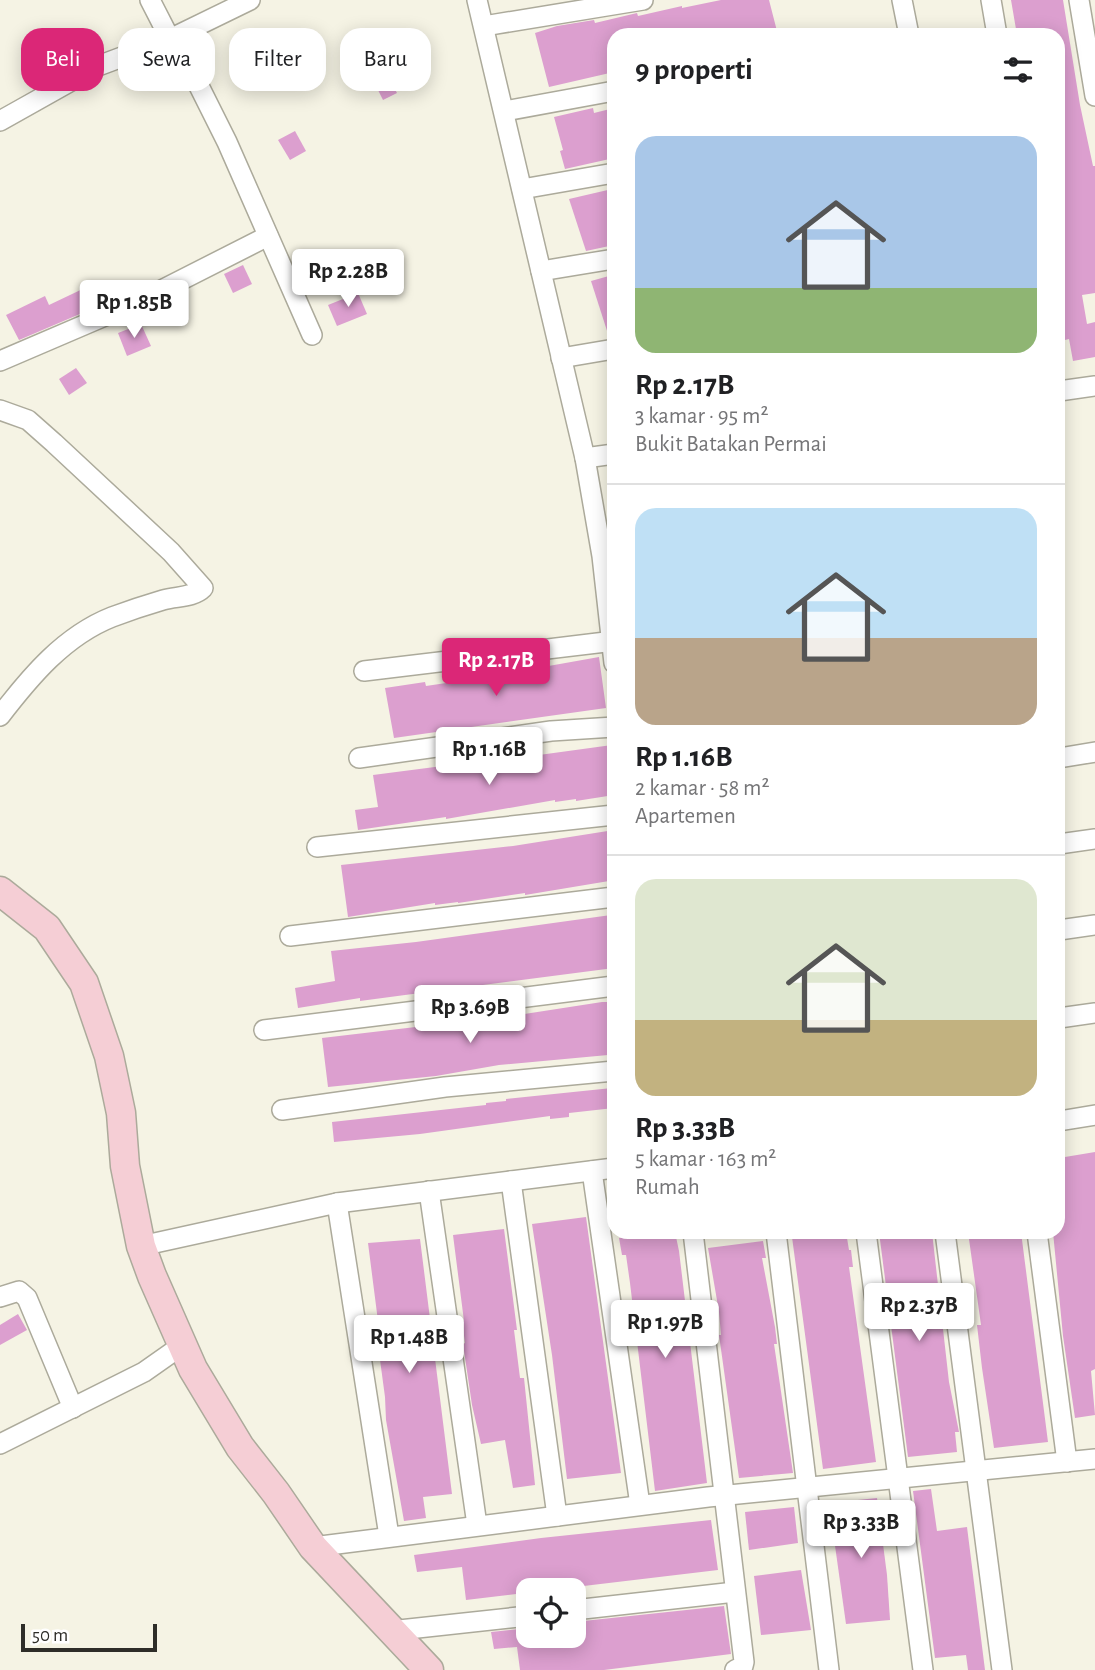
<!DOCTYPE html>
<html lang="id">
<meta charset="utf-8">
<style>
body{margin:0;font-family:"Alegreya Sans",sans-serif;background:#f6f6f6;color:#202124;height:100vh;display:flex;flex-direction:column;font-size:26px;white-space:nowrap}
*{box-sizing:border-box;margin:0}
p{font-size:23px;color:#757577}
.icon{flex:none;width:38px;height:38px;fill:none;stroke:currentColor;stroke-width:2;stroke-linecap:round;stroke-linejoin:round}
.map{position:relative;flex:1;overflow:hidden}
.side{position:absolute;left:607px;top:28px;width:458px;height:1211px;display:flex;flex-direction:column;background:#fff;border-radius:21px;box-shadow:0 4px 18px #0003}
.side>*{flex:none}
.guide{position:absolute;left:21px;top:28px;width:481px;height:63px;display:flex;gap:14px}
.tools{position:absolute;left:516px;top:1578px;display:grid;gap:14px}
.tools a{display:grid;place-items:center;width:70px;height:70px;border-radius:14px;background:#fff;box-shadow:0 4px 18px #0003;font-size:35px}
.scale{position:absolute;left:21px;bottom:18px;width:136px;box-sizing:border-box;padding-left:7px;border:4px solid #2e2d28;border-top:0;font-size:19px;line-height:24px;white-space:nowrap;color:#2e2d28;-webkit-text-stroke:5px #fff;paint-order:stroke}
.price{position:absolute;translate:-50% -60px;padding:0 16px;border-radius:7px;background:#fff;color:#222;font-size:23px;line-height:46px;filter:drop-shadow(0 2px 4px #0008)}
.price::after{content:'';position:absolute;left:50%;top:42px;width:21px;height:16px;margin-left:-10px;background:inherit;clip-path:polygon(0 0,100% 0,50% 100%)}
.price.selected{background:#db2777;color:#fff}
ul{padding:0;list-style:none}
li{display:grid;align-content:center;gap:14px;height:371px;padding:0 28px}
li+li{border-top:2px solid #e0e0e0}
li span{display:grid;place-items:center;height:217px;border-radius:21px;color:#555}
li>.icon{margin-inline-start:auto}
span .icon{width:126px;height:126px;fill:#fffc;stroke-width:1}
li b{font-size:30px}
h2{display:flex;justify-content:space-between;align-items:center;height:84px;padding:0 28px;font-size:30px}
.chip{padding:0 24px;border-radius:21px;background:#fff;box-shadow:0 4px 18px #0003;font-size:24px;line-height:63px}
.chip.selected{background:#db2777;color:#fff}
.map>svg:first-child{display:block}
.building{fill:#dc9fcf}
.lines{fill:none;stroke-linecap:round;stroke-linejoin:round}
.street-casing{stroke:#acaa9b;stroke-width:22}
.secondary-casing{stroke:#acaa9b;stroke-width:31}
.street{stroke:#fff;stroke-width:19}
.secondary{stroke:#f5ced5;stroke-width:28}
</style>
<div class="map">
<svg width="1095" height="1670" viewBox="0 0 1095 1670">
<rect width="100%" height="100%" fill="#f5f3e4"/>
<g class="building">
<polygon points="721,0 769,0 778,35 614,35 614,72 549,87 535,33 557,26 594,20 595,23 637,13 638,16 682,6 682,8"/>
<polygon points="1011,0 1063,0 1080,105 1093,166 1095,166 1095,293 1082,295 1087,324 1095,322 1095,357 1073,361 1069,339 1065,340 1062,325 1064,325 1059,290 1059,35 1017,35"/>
<polygon points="389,78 397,93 383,100 375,84"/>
<polygon points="593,108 594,113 614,108 614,158 565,169 560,151 563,150 554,117"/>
<polygon points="295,131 306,151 290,160 278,140"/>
<polygon points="612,189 614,199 614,245 586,251 569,199"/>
<polygon points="243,265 252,284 233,293 224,274"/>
<polygon points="609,276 614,293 614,337 609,337 591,281"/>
<polygon points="91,285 101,305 19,340 6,315 45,296 49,305"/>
<polygon points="358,293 367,314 337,326 328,305"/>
<polygon points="141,324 151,346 127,356 118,333"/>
<polygon points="76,368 87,383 69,395 59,379"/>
<polygon points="599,657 606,708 394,738 385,688 425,682 426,686 473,679 472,676 491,673 492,676"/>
<polygon points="612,745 614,795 576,801 576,799 555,802 555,800 446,819 446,817 358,830 355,810 378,807 373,775 458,764 458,766"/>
<polygon points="614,830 614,877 609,878 609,881 525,895 525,893 458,903 458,902 435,905 435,903 348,917 341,865 513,846"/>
<polygon points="611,915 614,934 614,968 405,995 360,1001 360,998 298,1008 295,988 335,981 331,951 416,942"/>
<polygon points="602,1002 614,1002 614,1052 608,1055 499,1065 436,1076 328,1087 322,1038 518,1015"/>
<polygon points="612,1088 614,1108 569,1113 569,1117 550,1119 550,1116 420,1134 334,1142 332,1122 486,1105 486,1103 506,1101 506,1099"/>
<polygon points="1095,1152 1095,1369 1091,1371 1095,1415 1075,1418 1063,1336 1053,1232 1059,1232 1059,1158"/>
<polygon points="586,1217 621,1473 567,1479 552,1355 532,1224"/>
<polygon points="504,1229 517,1330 514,1330 520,1378 524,1378 535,1485 513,1488 505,1440 481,1444 472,1405 463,1344 465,1343 462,1321 464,1321 453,1235"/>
<polygon points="662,1232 675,1232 679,1251 707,1483 655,1491 630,1283 626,1255 622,1255 619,1238"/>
<polygon points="833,1232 846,1232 849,1250 851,1250 853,1267 849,1267 876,1462 823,1469 792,1237"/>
<polygon points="879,1232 932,1232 949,1382 959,1432 955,1432 957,1452 908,1457"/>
<polygon points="968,1232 1021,1232 1048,1442 994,1448 982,1368 977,1325 981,1325"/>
<polygon points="420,1239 452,1494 423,1497 426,1518 404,1521 386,1420 385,1397 376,1330 379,1329 368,1243"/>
<polygon points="763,1241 766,1258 762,1258 775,1327 777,1344 774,1344 793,1473 739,1478 719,1335 721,1335 719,1312 708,1248"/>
<polygon points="18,1314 27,1330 0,1345 0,1325"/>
<polygon points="931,1489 937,1531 967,1527 985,1670 968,1670 966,1655 935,1658 913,1491"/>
<polygon points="877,1498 887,1575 890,1620 846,1624 829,1503"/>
<polygon points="794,1507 798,1543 749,1550 745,1512"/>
<polygon points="711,1520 718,1570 466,1600 462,1567 417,1572 414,1555 541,1538"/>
<polygon points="801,1570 811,1630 761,1635 754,1576"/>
<polygon points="724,1606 731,1654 604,1670 520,1670 517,1647 494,1649 491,1632 528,1628 528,1636 574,1636 574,1622"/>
</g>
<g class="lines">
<g class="street-casing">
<g id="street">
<polyline points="150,0 170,39 250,0"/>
<polyline points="477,0 585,458"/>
<polyline points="902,0 909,35"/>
<polyline points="991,0 997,35"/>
<polyline points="1079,0 1095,96"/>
<polyline points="484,26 643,0"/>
<polyline points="505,111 614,91"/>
<polyline points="0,121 98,66 170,39 194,76 227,142 312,335"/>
<polyline points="522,189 614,173"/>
<polyline points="541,271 614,259"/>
<polyline points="561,358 614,349"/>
<polyline points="0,361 140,301 268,236"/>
<polyline points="1059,391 1095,386"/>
<path d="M0 410 28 420 54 443 171 552 203 588C193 598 176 596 163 600 146 605 128 611 112 617 64 636 30 677 0 716"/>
<polyline points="614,454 585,458 602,556 614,663"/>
<polyline points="364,671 614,641"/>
<polyline points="359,758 551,731 614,727"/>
<polyline points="1059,758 1095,752"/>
<polyline points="1059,844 1095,839"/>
<polyline points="317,847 614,815"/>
<polyline points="1059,930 1095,925"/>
<polyline points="290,936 614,897"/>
<polyline points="1059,1018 1095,1013"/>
<polyline points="264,1030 614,986"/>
<polyline points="282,1110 445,1087 614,1071"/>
<polyline points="1059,1121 1095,1115"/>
<polyline points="592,1171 640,1505"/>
<polyline points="511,1181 557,1516"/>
<polyline points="429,1191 477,1525"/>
<polyline points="337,1203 389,1536"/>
<polyline points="693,1232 744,1662 743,1666 735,1670"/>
<polyline points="776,1232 829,1670"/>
<polyline points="866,1232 923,1670"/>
<polyline points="945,1232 1002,1670"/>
<polyline points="1037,1232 1067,1462"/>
<polyline points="141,1246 337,1203 614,1168"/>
<polyline points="0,1297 19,1291 27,1298 73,1408"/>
<polyline points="0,1444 144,1372 181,1346"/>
<polyline points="313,1547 708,1497 1095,1459"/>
<polyline points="574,1610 735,1592"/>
<polyline points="390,1631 528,1616"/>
</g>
</g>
<g class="secondary-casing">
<polyline id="secondary" points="0,891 47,928 84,983 109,1056 121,1113 125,1166 141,1246 152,1276 193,1369 240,1447 276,1493 313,1547 429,1670"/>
</g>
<use href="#street" class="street"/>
<use href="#secondary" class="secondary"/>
</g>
</svg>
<div class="tools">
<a><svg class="icon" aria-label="locate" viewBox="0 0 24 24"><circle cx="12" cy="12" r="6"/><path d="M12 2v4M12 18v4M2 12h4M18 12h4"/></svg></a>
</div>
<div class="scale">50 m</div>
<b class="price" style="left:348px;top:309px">Rp 2.28B</b>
<b class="price" style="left:134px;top:340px">Rp 1.85B</b>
<b class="price selected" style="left:496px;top:698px">Rp 2.17B</b>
<b class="price" style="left:489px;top:787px">Rp 1.16B</b>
<b class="price" style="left:470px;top:1045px">Rp 3.69B</b>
<b class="price" style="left:919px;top:1343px">Rp 2.37B</b>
<b class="price" style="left:665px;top:1360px">Rp 1.97B</b>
<b class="price" style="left:409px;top:1375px">Rp 1.48B</b>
<b class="price" style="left:861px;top:1560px">Rp 3.33B</b>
<div class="guide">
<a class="chip selected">Beli</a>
<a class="chip">Sewa</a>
<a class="chip">Filter</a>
<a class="chip">Baru</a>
</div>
<section class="side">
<h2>9 properti<svg class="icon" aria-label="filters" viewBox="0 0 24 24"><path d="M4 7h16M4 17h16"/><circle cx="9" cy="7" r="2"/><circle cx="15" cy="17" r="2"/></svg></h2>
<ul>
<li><span style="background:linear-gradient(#a9c7e8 70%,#8fb573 0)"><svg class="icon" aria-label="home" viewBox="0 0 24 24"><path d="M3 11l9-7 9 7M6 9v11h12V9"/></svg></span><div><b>Rp 2.17B</b><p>3 kamar · 95 m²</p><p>Bukit Batakan Permai</p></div></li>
<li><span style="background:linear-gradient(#bfe0f5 60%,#b9a48a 0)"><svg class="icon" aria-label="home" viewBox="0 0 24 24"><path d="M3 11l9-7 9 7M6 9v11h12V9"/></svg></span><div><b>Rp 1.16B</b><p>2 kamar · 58 m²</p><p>Apartemen</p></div></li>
<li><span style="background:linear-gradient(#dfe7d0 65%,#c2b280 0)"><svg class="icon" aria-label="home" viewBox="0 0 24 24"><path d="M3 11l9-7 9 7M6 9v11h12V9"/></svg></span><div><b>Rp 3.33B</b><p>5 kamar · 163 m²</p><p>Rumah</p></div></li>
</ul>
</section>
</div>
